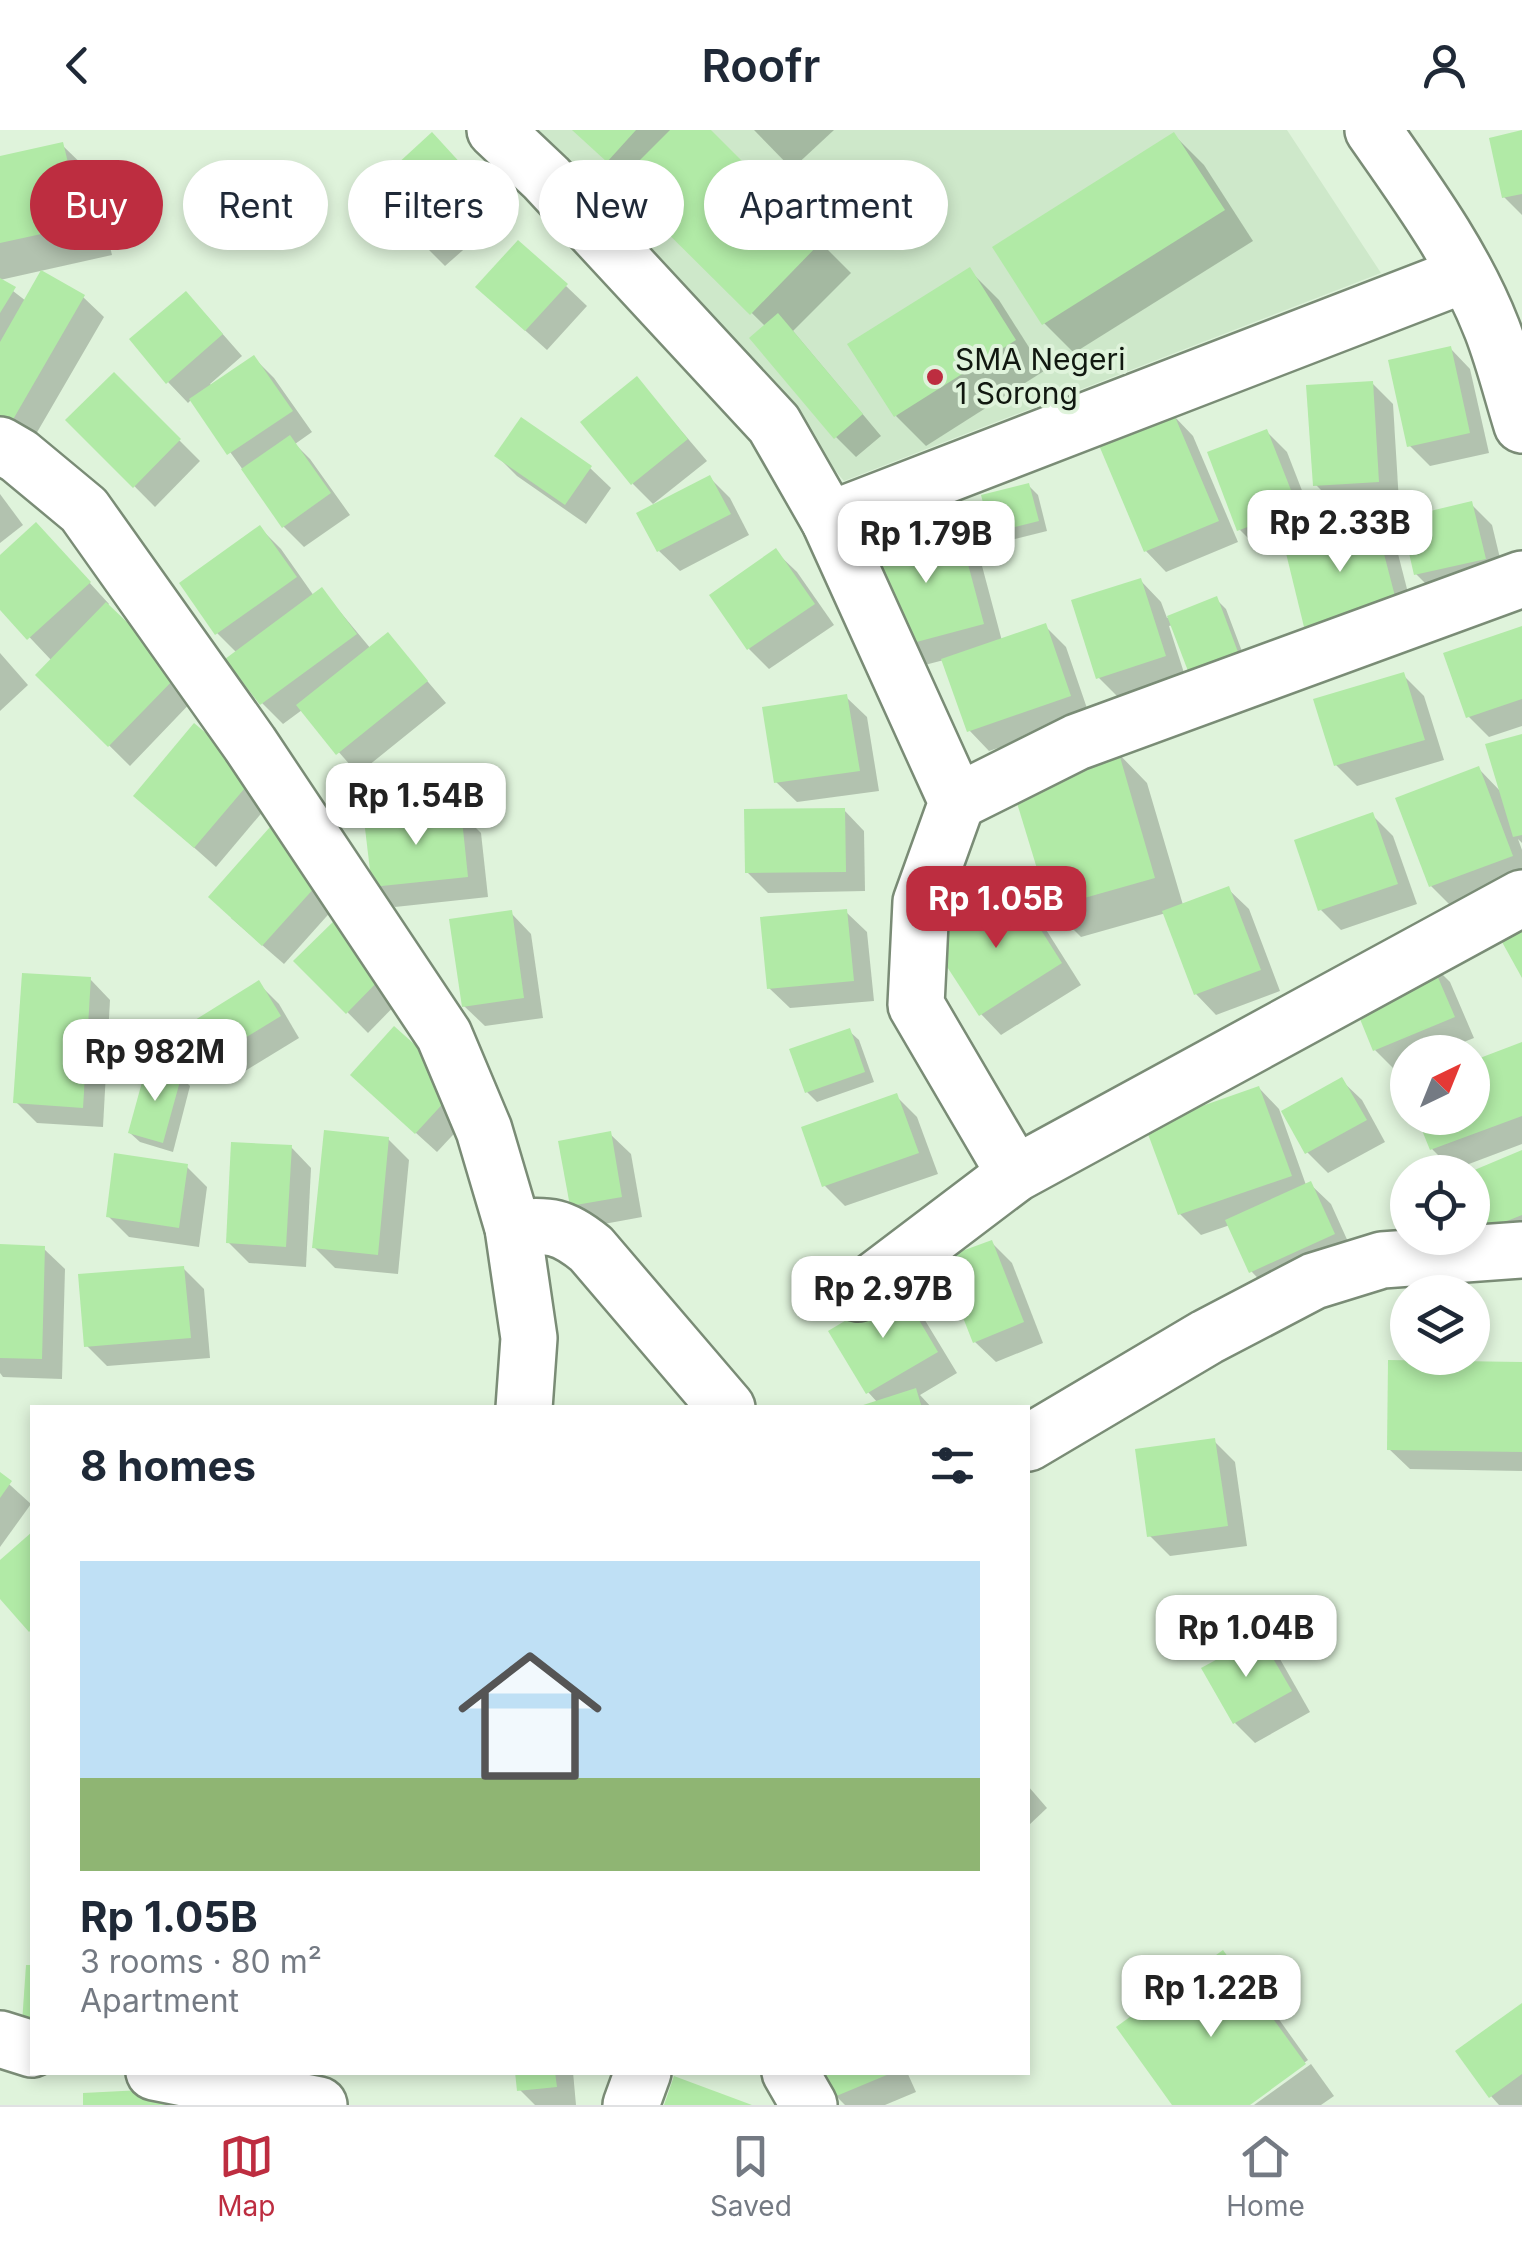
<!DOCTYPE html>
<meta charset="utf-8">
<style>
body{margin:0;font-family:Inter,sans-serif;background:#f2f2f3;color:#1f2937;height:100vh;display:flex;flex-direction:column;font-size:38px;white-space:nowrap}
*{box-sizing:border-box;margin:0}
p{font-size:32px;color:#747a83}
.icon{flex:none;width:55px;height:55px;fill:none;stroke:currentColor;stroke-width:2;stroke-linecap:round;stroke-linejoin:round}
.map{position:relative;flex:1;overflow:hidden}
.drawer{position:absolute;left:30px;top:1275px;width:1000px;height:670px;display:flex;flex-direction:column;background:#fff;border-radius:0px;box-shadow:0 5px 15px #0003}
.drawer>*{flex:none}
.banner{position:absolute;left:30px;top:30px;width:1000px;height:90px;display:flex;gap:20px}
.needle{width:65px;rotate:43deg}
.fabs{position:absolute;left:1390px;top:905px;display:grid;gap:20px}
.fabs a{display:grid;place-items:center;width:100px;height:100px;border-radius:50%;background:#fff;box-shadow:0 5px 15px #0003;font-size:50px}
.price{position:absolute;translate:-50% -85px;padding:0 22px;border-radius:20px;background:#fff;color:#222;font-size:32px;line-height:65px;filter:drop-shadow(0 2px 5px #0008)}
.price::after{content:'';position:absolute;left:50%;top:60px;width:30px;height:22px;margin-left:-15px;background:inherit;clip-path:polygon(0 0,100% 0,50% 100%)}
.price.current{background:#bd2d40;color:#fff}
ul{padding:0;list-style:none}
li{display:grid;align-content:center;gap:20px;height:530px;padding:0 50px}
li+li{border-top:2px solid #e0e1e3}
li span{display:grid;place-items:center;height:310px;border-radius:0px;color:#555}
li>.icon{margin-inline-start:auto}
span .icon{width:180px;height:180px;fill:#fffc;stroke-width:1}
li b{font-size:42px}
h2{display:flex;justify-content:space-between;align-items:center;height:120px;padding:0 50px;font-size:42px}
.tag{padding:0 35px;border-radius:45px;background:#fff;box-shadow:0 5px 15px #0003;font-size:35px;line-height:90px}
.tag.current{background:#bd2d40;color:#fff}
header{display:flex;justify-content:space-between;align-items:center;height:130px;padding:0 50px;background:#fff;font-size:45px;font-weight:600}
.tab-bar{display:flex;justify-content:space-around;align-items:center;height:140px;border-top:2px solid #e0e1e3;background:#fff;font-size:28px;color:#747a83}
.tab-bar a{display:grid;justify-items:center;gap:5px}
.tab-bar .current{color:#bd2d40}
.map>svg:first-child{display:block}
.built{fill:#cee8ca}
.shadow{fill:#0003}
.building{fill:#b1eaa6}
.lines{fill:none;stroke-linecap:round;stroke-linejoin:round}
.minor-casing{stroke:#7a8c76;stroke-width:60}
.minor{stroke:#fff;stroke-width:55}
.poi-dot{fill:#bd2d40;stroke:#dff3db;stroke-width:4}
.labels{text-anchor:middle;stroke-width:8;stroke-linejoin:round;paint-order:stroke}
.poi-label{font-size:30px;fill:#111810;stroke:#dff3db;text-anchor:start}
</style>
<header><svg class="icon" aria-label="back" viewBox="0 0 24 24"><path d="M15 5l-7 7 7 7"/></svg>Roofr<svg class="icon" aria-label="person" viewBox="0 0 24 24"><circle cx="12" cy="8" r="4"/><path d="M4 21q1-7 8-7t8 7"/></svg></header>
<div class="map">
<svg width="1522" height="1975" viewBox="0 0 1522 1975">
<rect width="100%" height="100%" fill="#dff3db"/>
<polygon class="built" points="532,0 1287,0 1381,143 844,351 615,77"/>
<g class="shadow">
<polygon points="574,0 708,0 851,143 793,201 881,306 856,327 836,307 766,197 620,53 626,48"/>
<polygon points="754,0 834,0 792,39"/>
<polygon points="1522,3 1522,85 1504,67"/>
<polygon points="1174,5 1204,35 1253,111 1074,223 1044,193"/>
<polygon points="62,15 93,45 112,125 0,150 0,29"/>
<polygon points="453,26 505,83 445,136 425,116"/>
<polygon points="969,140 999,170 1044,241 926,316 896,286"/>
<polygon points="0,151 26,171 83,167 104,187 32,311 0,293"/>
<polygon points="566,156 587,176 547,220 499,177"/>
<polygon points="206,185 242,226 210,254 212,256 254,228 274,248 312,302 295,314 310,329 350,385 304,417 284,397 192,269 188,273 168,252"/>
<polygon points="1450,218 1470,239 1489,323 1430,336 1410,316"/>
<polygon points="114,245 200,331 155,377 69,290"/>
<polygon points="637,249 707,331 653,374 633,354"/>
<polygon points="1372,253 1393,274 1399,372 1336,375 1315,354"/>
<polygon points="1173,285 1193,306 1238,412 1166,442 1146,421"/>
<polygon points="1267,302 1287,322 1317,399 1260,420 1240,400"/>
<polygon points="497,326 590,338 611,358 586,394 517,346"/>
<polygon points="710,348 730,368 749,405 680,441 659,421"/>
<polygon points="1028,355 1038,365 1047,401 1003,412 993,402"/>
<polygon points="0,364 23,395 0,413"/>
<polygon points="1471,374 1492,395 1505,449 1437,465 1416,444"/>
<polygon points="956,396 977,417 1002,511 1045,496 1066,517 1090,587 989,621 969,600 944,530 917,537 896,517"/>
<polygon points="1376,396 1396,416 1416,494 1327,516 1306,496"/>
<polygon points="260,398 281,419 314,466 322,460 371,519 388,505 446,573 358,644 302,580 283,594 262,573 228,529 237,523 217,503"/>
<polygon points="56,416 109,474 107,476 198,565 130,636 38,545 52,531 0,476 0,428"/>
<polygon points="776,422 797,442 834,495 769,539 749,519"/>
<polygon points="1141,451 1161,472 1167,488 1216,469 1226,479 1246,532 1200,550 1190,540 1173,495 1169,496 1185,546 1119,568 1098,547"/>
<polygon points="1522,500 1522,596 1489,607 1468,586"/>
<polygon points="0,523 28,555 0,581"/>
<polygon points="1403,545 1424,566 1444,630 1357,656 1336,635"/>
<polygon points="846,567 867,587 879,661 797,672 776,652"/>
<polygon points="194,596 275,667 216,737 136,666"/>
<polygon points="1522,606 1522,713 1518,709 1522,720 1522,751 1451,776 1431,756 1479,639 1502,663"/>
<polygon points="1117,622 1147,653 1183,775 1228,759 1249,779 1280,861 1216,885 1196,864 1166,783 1081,807 1051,777"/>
<polygon points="844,680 864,701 865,761 768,763 747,742"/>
<polygon points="460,682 481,703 488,767 395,777 374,756"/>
<polygon points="1372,685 1393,706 1417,774 1341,800 1321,780"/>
<polygon points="270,701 343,768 284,834 231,788"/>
<polygon points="1012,759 1033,779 1081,855 1001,905 981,884"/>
<polygon points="846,782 867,802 874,871 790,878 769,858"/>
<polygon points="511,783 531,804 543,888 485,896 464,876"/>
<polygon points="297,831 408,862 368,903"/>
<polygon points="1429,831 1450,852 1474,908 1438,922 1408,922 1408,935 1395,940 1375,920"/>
<polygon points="90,849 110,870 103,997 37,993 16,972"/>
<polygon points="259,854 279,874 299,908 232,949 211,928"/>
<polygon points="849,901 859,910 874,952 817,972 807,962"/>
<polygon points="1522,915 1522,1014 1453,1040 1432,1019 1420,988 1472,988"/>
<polygon points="180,946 190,956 173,1022 140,1012 130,1003"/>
<polygon points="1341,950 1362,970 1385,1012 1328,1043 1307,1022"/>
<polygon points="1259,958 1279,979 1306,1055 1310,1054 1331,1074 1354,1125 1272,1163 1252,1142 1230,1095 1201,1105 1180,1084"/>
<polygon points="374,965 479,977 437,1022"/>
<polygon points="896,966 917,987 938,1044 845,1076 824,1055"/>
<polygon points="610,1004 631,1024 642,1087 593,1096 572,1075"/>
<polygon points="388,1009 409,1030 398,1144 335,1138 315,1118"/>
<polygon points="291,1017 311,1038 306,1137 249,1133 228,1112"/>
<polygon points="1522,1023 1522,1113 1472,1108"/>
<polygon points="186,1036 207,1057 199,1117 129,1107 108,1086"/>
<polygon points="991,1112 1012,1133 1043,1213 996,1232 975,1212"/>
<polygon points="0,1117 44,1119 65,1139 62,1249 3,1247 0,1243"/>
<polygon points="183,1138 204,1159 210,1228 107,1236 87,1216"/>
<polygon points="900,1161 920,1182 957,1243 920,1265 932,1278 862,1278 878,1273 868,1262"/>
<polygon points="1522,1234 1522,1341 1410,1339 1389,1319"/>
<polygon points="1214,1311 1235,1332 1247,1416 1170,1426 1150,1406"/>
<polygon points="0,1346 31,1374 0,1417"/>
<polygon points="32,1405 32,1502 0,1466 0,1433"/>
<polygon points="1259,1509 1280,1529 1310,1582 1255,1613 1235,1593"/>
<polygon points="1028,1656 1047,1678 1028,1696"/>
<polygon points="1223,1823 1253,1853 1308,1930 1245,1975 1175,1975"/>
<polygon points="1522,1876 1522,1975 1499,1975 1491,1966"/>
<polygon points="1311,1934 1334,1966 1321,1975 1254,1975"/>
<polygon points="518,1942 573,1942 576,1975 535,1975 520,1960"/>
<polygon points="826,1942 907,1942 916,1962 885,1975 845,1975 836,1966"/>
</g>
<g class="building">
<polygon points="572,0 636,0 607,32"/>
<polygon points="670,0 711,0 822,111 750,185 617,53"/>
<polygon points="1522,0 1522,64 1502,68 1489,8"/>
<polygon points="432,2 486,61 423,118 370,59"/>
<polygon points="1174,2 1225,80 1042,195 992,117"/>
<polygon points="63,12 83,95 0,113 0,26"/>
<polygon points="518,110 568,154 525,201 475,157"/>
<polygon points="970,137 1016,210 894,287 847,214"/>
<polygon points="41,140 85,165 11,293 0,287 0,212"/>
<polygon points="0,148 16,157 0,183"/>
<polygon points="186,161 223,204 166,254 129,209"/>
<polygon points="778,183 863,284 834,309 749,208"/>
<polygon points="1451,216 1470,303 1407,317 1388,230"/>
<polygon points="254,225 293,281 227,325 189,269"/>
<polygon points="114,242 181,309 133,358 65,290"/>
<polygon points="637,246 688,309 631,355 580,292"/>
<polygon points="1373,251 1379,352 1313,356 1306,255"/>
<polygon points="1173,282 1219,391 1144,422 1098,313"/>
<polygon points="521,287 592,336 565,375 494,326"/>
<polygon points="1267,299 1298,378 1237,401 1207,322"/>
<polygon points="290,305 331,363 282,398 241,339"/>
<polygon points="710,345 731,384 657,422 636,383"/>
<polygon points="1029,353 1039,391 991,403 981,365"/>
<polygon points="1472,371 1486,429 1414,445 1401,388"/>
<polygon points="36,392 91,452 27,510 0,480 0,425"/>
<polygon points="957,393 984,494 894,518 867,418"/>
<polygon points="1376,393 1397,474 1304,497 1284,415"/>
<polygon points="260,395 297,447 215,505 179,453"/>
<polygon points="776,418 815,474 747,520 709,465"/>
<polygon points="1141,448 1166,526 1096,549 1071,470"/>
<polygon points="322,457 357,504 260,575 225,529"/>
<polygon points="1217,466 1238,522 1188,541 1167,486"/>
<polygon points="106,472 180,543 108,617 35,545"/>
<polygon points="1046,493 1071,566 967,602 941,529"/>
<polygon points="1522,496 1522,569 1466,588 1443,523"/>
<polygon points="388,502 428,551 336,625 296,575"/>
<polygon points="1404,542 1425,610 1334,636 1313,569"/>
<polygon points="847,564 860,641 774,653 762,577"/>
<polygon points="194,593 256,645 194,718 133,666"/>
<polygon points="1522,604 1522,705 1513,707 1485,614"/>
<polygon points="1118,620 1155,748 1049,778 1010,650"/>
<polygon points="1479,636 1513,726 1429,757 1395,668"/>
<polygon points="845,678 846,742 745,743 744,679"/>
<polygon points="461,680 468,747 372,757 364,690"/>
<polygon points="1373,682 1398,754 1318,781 1294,710"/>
<polygon points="270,697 325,746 262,816 208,767"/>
<polygon points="1013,756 1062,833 979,886 929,809"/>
<polygon points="1229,756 1261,840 1194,865 1162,781"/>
<polygon points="847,779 854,851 767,859 760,787"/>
<polygon points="512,780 524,868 462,877 449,789"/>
<polygon points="338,787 390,839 346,884 293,831"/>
<polygon points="1522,790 1522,848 1497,803"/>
<polygon points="1430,829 1455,887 1373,921 1349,862"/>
<polygon points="22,843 91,847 83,978 13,973"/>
<polygon points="259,850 281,886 209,930 187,895"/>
<polygon points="394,896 460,955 415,1004 350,945"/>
<polygon points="850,898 865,942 805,963 789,919"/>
<polygon points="1522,912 1522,986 1430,1020 1417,988 1472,988 1472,931"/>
<polygon points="147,934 182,944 163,1013 128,1003"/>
<polygon points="1342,947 1367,990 1305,1024 1281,981"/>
<polygon points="1259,956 1292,1046 1178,1085 1145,996"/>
<polygon points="897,963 919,1023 822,1057 801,997"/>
<polygon points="324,1000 389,1007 378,1125 312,1118"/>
<polygon points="611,1001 622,1067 570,1076 558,1011"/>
<polygon points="231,1012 292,1015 286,1117 226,1113"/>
<polygon points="1522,1020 1522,1085 1472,1105 1472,1041"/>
<polygon points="114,1023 188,1034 179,1098 106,1087"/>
<polygon points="1311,1051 1335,1104 1249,1143 1225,1090"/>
<polygon points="992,1110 1024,1192 973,1213 940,1129"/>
<polygon points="0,1114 45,1116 42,1229 0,1228"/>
<polygon points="184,1136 191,1208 84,1217 78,1144"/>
<polygon points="900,1158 938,1222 866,1264 828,1201"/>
<polygon points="1388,1230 1522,1232 1522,1322 1387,1320"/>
<polygon points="916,1258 922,1278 857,1278 857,1277"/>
<polygon points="1215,1308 1228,1396 1147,1407 1135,1319"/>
<polygon points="0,1342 12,1351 0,1368"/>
<polygon points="32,1402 32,1499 29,1502 0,1469 0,1430"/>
<polygon points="1260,1506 1292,1561 1233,1594 1201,1538"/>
<polygon points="1223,1820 1306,1934 1250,1975 1172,1975 1116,1897"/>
<polygon points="26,1835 32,1835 32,1894 22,1893"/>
<polygon points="1522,1873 1522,1944 1489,1968 1455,1921"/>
<polygon points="515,1942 555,1942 557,1957 517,1961"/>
<polygon points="824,1942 894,1942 834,1967"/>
<polygon points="674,1946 752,1975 664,1975"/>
<polygon points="182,1958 183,1975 83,1975 83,1963"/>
</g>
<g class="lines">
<g class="minor-casing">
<g id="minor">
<polyline points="495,0 546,48 774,294 829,390 957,672 921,772 916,875 1015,1044"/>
<path d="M1373 0C1417 63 1464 127 1492 199 1504 230 1512 263 1522 295"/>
<polyline points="0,315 19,326 84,380 250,614 444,905 484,1000 513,1098 529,1208 524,1278"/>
<polyline points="829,390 1466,144"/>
<polyline points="957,672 1077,612 1522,449"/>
<path d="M513 1098C549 1094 563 1096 591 1119L727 1278"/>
<polyline points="858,1163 1015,1044 1522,768"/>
<polyline points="1028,1313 1207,1207 1314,1151 1382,1130 1522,1120"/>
<polyline points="0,1909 32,1919"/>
<polyline points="154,1942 319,1975"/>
<polyline points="790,1942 809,1975"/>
<polyline points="631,1975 643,1942"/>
</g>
</g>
<use href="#minor" class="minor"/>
</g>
<circle class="poi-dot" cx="935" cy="247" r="10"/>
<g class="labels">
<g class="poi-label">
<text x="955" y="240">SMA Negeri<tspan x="955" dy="34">1 Sorong</tspan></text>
</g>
</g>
</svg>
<div class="fabs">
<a><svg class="needle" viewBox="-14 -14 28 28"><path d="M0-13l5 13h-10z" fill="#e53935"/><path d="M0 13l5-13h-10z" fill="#747a83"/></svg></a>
<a><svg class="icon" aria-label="locate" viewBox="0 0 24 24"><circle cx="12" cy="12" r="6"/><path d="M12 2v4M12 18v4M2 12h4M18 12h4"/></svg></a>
<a><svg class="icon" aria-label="layers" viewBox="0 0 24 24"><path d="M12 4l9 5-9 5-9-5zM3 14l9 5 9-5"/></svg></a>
</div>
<b class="price" style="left:1340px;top:445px">Rp 2.33B</b>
<b class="price" style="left:926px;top:456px">Rp 1.79B</b>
<b class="price" style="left:416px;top:718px">Rp 1.54B</b>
<b class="price current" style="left:996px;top:821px">Rp 1.05B</b>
<b class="price" style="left:155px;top:974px">Rp 982M</b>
<b class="price" style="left:883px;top:1211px">Rp 2.97B</b>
<b class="price" style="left:1246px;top:1550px">Rp 1.04B</b>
<b class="price" style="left:1211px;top:1910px">Rp 1.22B</b>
<div class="banner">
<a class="tag current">Buy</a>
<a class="tag">Rent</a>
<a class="tag">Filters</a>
<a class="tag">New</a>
<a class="tag">Apartment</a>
</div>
<section class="drawer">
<h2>8 homes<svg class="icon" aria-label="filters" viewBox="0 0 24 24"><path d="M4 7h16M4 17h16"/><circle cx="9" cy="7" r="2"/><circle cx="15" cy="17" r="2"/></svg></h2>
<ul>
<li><span style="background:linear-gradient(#bfe0f5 70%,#8fb573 0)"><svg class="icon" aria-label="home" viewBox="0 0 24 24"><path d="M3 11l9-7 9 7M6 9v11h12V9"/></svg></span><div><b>Rp 1.05B</b><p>3 rooms · 80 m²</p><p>Apartment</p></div></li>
</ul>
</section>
</div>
<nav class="tab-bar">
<a class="current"><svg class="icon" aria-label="map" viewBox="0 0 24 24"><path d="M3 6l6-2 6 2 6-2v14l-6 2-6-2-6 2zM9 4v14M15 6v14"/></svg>Map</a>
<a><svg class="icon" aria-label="saved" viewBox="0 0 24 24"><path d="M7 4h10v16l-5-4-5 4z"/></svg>Saved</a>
<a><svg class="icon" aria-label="home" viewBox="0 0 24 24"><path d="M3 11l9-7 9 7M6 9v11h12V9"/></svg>Home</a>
</nav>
